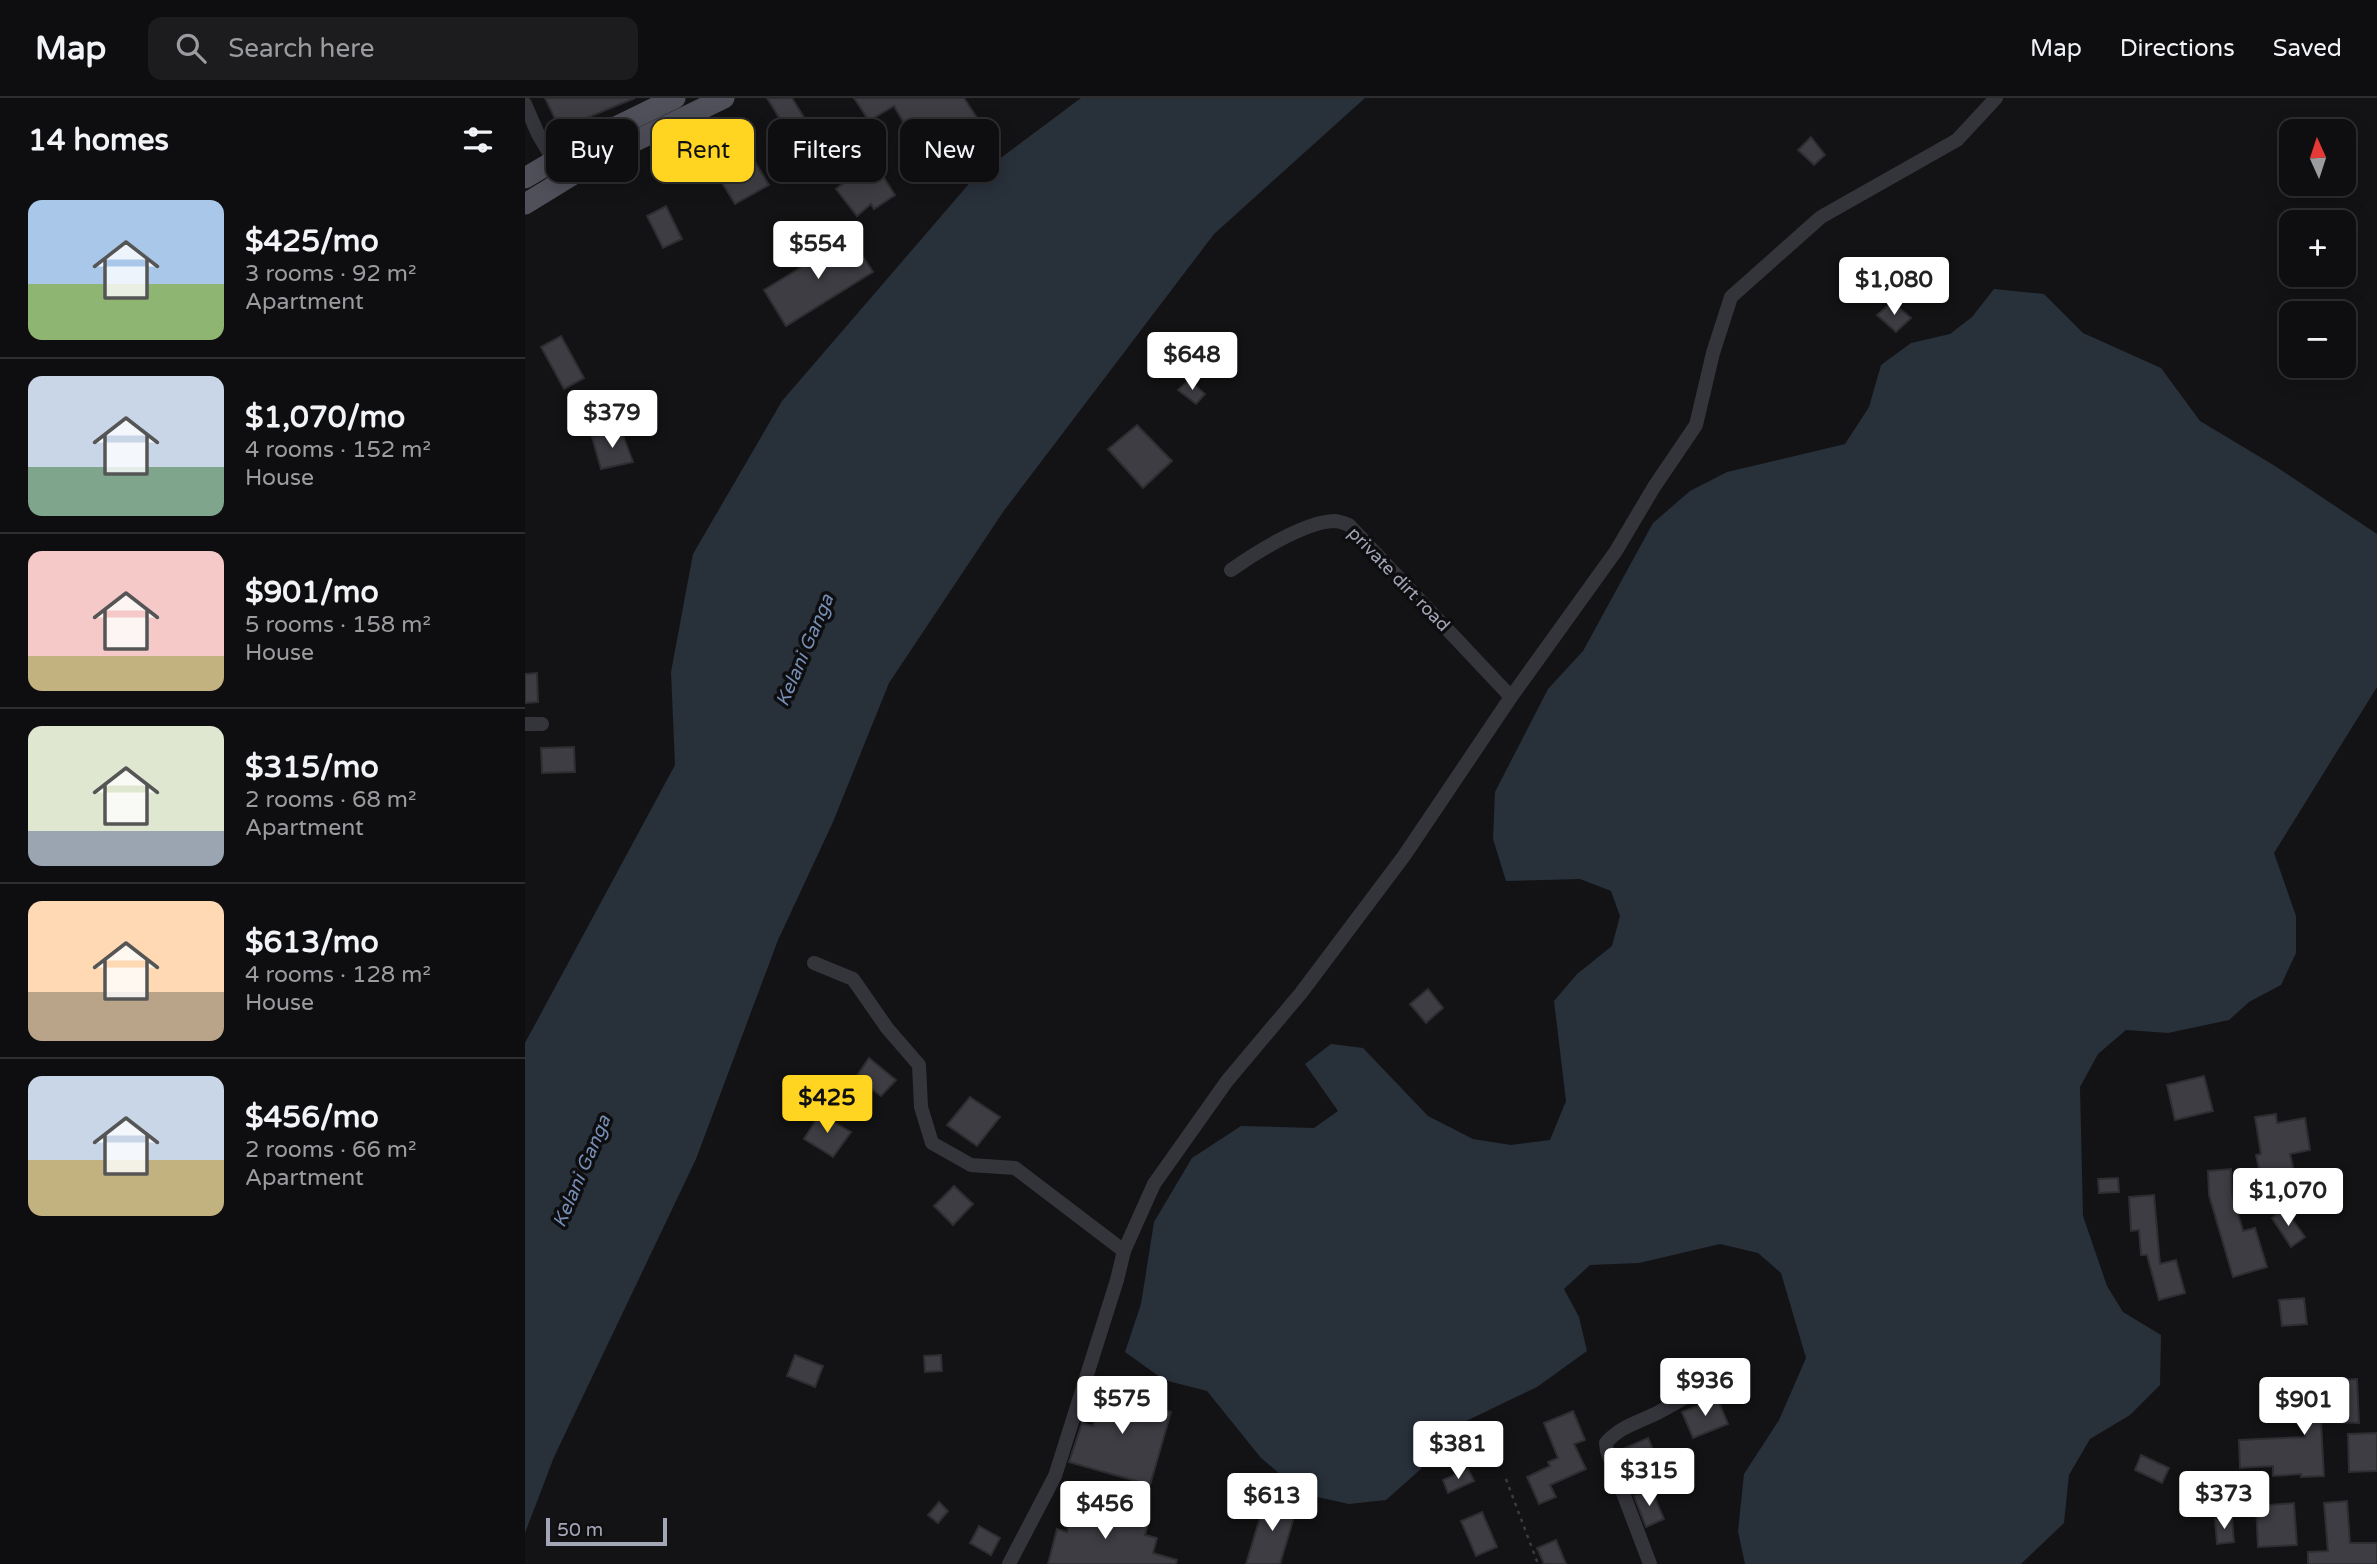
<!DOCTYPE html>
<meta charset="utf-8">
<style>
body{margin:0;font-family:"Varela Round",sans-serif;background:#1c1c1e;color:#f1f3f6;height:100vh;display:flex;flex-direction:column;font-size:26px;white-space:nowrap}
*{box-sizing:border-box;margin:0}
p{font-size:23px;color:#9b9c9f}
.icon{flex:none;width:38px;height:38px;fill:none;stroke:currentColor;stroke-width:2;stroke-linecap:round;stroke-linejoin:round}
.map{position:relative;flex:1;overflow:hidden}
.details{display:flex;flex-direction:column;background:#0e0e10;width:525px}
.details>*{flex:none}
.banner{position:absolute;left:21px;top:21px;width:665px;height:63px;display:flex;gap:14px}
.needle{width:46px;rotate:357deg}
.tools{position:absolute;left:1754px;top:21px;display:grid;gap:14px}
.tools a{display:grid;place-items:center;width:77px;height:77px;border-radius:14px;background:#0e0e10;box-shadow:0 4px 18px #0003,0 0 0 2px #2e2e30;font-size:35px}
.scale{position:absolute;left:21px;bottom:18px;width:121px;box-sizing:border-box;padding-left:7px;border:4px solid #a3a6b7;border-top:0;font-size:19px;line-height:24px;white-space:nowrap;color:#a3a6b7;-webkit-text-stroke:5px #0e0e10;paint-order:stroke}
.price{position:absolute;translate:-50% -60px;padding:0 16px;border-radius:7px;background:#fff;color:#222;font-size:23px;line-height:46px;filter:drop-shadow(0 2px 4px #0008)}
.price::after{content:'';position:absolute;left:50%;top:42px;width:21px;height:16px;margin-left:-10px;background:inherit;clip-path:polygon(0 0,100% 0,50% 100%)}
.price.on{background:#ffd521;color:#111}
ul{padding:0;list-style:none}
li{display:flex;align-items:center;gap:21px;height:175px;padding:0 28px}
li+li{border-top:2px solid #2e2e30}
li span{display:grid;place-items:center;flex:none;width:196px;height:140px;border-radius:14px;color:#555}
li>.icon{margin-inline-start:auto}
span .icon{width:84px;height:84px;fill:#fffc;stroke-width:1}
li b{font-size:30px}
h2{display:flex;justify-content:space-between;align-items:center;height:84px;padding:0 28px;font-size:30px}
.chip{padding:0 24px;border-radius:14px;background:#0e0e10;box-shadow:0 4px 18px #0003,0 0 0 2px #2e2e30;font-size:24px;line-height:63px}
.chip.on{background:#ffd521;color:#111}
header{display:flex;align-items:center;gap:42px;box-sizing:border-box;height:98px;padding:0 35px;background:#0e0e10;border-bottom:2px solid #2e2e30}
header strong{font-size:33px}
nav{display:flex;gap:38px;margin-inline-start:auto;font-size:24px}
.search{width:490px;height:63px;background:#1c1c1e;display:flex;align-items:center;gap:18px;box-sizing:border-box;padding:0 24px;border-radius:14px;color:#9b9c9f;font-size:26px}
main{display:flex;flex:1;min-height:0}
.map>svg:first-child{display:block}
.water{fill:#28303a}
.building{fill:#3d3d43;stroke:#2e2d31;stroke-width:2}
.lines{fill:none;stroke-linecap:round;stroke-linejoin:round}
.path{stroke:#3a3b42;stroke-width:2.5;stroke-dasharray:3.5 5;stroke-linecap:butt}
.street{stroke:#34343b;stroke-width:14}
.primary{stroke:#4f505a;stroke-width:21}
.labels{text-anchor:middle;stroke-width:7;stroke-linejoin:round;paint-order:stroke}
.street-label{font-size:18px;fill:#a3a6b7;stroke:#0e0e10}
.water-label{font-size:19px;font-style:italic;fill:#778fb6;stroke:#0e0e10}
</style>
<header>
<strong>Map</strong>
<div class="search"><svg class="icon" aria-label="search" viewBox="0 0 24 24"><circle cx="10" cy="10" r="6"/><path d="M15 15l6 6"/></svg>Search here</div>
<nav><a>Map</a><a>Directions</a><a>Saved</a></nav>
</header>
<main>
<section class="details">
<h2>14 homes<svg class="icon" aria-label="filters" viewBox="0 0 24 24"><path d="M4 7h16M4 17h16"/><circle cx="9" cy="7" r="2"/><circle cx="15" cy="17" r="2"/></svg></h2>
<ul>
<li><span style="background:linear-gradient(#a9c7e8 60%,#8fb573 0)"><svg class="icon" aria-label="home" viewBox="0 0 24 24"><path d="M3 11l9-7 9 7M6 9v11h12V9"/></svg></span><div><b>$425/mo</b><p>3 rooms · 92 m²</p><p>Apartment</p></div></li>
<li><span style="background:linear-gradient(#c9d6e8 65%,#7fa58c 0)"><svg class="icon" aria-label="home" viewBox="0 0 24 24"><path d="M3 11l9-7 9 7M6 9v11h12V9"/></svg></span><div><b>$1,070/mo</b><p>4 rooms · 152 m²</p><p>House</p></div></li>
<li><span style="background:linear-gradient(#f6c9c9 75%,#c2b280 0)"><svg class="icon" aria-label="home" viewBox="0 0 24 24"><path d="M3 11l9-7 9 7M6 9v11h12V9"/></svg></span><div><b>$901/mo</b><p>5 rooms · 158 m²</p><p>House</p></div></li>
<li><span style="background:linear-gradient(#dfe7d0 75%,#9aa5b1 0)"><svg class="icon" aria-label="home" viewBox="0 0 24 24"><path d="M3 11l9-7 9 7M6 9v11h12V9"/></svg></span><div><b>$315/mo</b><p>2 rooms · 68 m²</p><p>Apartment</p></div></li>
<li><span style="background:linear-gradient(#ffd9b3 65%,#b9a48a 0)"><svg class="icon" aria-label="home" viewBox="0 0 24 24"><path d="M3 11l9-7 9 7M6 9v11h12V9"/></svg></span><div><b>$613/mo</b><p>4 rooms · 128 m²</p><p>House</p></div></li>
<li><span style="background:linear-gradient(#c9d6e8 60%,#c2b280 0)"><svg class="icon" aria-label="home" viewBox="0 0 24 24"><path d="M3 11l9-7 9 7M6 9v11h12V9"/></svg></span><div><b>$456/mo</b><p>2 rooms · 66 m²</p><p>Apartment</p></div></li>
</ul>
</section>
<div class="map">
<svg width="1852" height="1466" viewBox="0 0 1852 1466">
<rect width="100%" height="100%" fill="#131315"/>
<g class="water">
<polygon points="556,0 840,0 689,136 478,414 364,585 308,724 253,842 171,1061 29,1359 0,1435 0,945 150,667 146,574 168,456 257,303 449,80"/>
<polygon points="1469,191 1519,196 1558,235 1636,270 1675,323 1750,368 1852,436 1852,589 1749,755 1771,818 1771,855 1756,887 1724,904 1704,922 1643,935 1601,932 1573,956 1555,989 1558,1118 1582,1188 1598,1214 1636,1237 1635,1287 1605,1317 1565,1341 1544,1377 1539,1425 1496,1466 1220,1466 1213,1433 1219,1376 1254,1322 1281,1260 1256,1175 1233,1155 1195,1146 1114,1165 1065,1167 1039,1191 1054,1219 1062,1253 1012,1289 910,1338 896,1371 861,1402 824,1406 792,1399 762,1382 736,1360 682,1293 639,1282 600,1254 616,1206 629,1124 667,1060 716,1028 789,1030 813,1013 780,966 806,946 838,950 903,1018 948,1041 986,1047 1025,1042 1041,1003 1029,903 1052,876 1087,848 1095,818 1086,793 1055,781 981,783 968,741 970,694 1023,591 1058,553 1128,425 1165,393 1202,374 1320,346 1344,309 1356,267 1386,245 1425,236 1447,219"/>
</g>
<g class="building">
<polygon points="20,0 110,0 35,31"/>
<polygon points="242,0 267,0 285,29 288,28 294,39 279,47 266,21 258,26"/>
<polygon points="329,0 439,0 458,29 434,44 444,59 409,77 369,8 344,23"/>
<polygon points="1286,39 1300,57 1289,67 1273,52"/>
<polygon points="227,59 244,87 210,106 193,78"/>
<polygon points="347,61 370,97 349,111 346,106 332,118 311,91 328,78 326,75"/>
<polygon points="141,108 157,141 138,150 122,118"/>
<polygon points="325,139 348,174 261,228 239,192"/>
<polygon points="1367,204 1386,220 1371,234 1352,217"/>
<polygon points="36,238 59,280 39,291 16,249"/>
<polygon points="664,282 680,296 671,306 653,292"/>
<polygon points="612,327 647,363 618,390 583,351"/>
<polygon points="96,332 108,364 76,371 67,339"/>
<polygon points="12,575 13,604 0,605 0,576"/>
<polygon points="49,649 50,674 17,675 16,650"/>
<polygon points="903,891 918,910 901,925 885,906"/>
<polygon points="344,960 371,982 356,998 331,979"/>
<polygon points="1679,978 1688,1013 1650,1022 1642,987"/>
<polygon points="445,999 475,1019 452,1048 422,1027"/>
<polygon points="295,1016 326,1034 308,1059 279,1041"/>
<polygon points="1751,1016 1752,1025 1780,1020 1785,1052 1765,1056 1771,1082 1738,1089 1731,1057 1736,1056 1730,1019"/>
<polygon points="1706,1071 1707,1096 1718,1133 1730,1130 1742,1169 1708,1179 1684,1097 1683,1073"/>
<polygon points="1593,1080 1594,1094 1574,1095 1573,1081"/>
<polygon points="429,1088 448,1106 428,1127 409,1108"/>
<polygon points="1629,1097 1635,1166 1651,1162 1660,1195 1634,1202 1622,1157 1616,1157 1614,1132 1606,1133 1604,1099"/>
<polygon points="1760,1111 1780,1139 1766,1149 1747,1120"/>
<polygon points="1779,1200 1782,1226 1757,1228 1754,1202"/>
<polygon points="270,1257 298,1268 290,1289 262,1278"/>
<polygon points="416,1257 417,1273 400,1274 399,1258"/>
<polygon points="1832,1281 1834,1325 1796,1324 1799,1378 1776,1379 1776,1376 1748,1378 1748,1368 1715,1370 1714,1342 1780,1339 1781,1299 1814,1299 1813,1282"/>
<polygon points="581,1282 617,1292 613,1305 646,1314 625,1387 544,1364 557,1325 568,1328"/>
<polygon points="1192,1300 1203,1326 1168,1340 1157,1314"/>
<polygon points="1048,1313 1060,1342 1049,1346 1061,1371 1025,1387 1031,1399 1014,1406 1002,1379 1025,1368 1023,1364 1033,1360 1019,1325"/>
<polygon points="1852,1335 1852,1373 1824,1374 1823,1336"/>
<polygon points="1123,1340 1138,1375 1113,1386 1098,1351"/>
<polygon points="1616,1357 1644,1370 1637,1385 1610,1372"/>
<polygon points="943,1371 949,1383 923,1395 918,1382"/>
<polygon points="1126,1391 1139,1421 1121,1429 1109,1398"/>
<polygon points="741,1400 772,1409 755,1466 721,1466"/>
<polygon points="1822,1403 1825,1445 1852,1445 1852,1466 1783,1466 1783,1454 1803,1453 1799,1405"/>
<polygon points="414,1404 423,1413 413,1425 403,1417"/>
<polygon points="1769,1405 1772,1447 1733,1449 1731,1408"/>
<polygon points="549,1406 623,1425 620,1437 632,1440 628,1455 652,1462 651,1466 523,1466 532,1431 542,1434"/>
<polygon points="957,1414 972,1449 951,1458 936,1423"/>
<polygon points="1707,1420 1709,1444 1692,1446 1690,1421"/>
<polygon points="454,1428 475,1440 466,1457 445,1445"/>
<polygon points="1031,1442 1041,1466 1019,1466 1012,1450"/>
</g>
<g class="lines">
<polyline class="path" points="981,1381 1013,1466"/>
<g class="street">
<polyline points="0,6 13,36 33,70"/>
<path d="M706 472C730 455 779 424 809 423 814 423 819 425 824 427L986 599"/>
<polyline points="0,626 17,626"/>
<polyline points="289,865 328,881 362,930 394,967 396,1009 407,1045 446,1067 490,1070 599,1153"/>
<polyline points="484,1466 530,1378 592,1182 599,1153 629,1086 702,983 776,895 879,758 986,599 1091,453 1129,389 1171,327 1188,255 1206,199 1296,119 1432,42 1471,0"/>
<path d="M1125 1466 1082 1353 1081 1345C1095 1328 1115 1324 1134 1314 1157 1302 1179 1288 1201 1274"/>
</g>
<g class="primary">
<polyline points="0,80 64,42 150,0"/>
<polyline points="0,106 75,60 199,0"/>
</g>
</g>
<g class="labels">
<g class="street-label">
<text transform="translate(874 481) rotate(46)" y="6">private dirt road</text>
</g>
<g class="water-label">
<text transform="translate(279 552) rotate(-67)" y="7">Kelani Ganga</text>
<text transform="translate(56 1073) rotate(-67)" y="7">Kelani Ganga</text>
</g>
</g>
</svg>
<div class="tools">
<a><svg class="needle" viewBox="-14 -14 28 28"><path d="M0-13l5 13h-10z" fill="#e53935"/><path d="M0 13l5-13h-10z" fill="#9b9c9f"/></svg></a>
<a>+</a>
<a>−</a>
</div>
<div class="scale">50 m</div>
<b class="price" style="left:293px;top:183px">$554</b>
<b class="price" style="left:1369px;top:219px">$1,080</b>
<b class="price" style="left:667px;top:294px">$648</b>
<b class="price" style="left:87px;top:352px">$379</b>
<b class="price on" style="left:302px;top:1037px">$425</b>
<b class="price" style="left:1763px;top:1130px">$1,070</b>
<b class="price" style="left:1180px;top:1320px">$936</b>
<b class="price" style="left:597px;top:1338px">$575</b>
<b class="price" style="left:1779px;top:1339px">$901</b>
<b class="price" style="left:933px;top:1383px">$381</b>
<b class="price" style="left:1124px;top:1410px">$315</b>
<b class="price" style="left:1699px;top:1433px">$373</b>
<b class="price" style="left:747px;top:1435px">$613</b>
<b class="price" style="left:580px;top:1443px">$456</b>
<div class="banner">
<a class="chip">Buy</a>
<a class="chip on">Rent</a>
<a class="chip">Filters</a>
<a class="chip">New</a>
</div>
</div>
</main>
